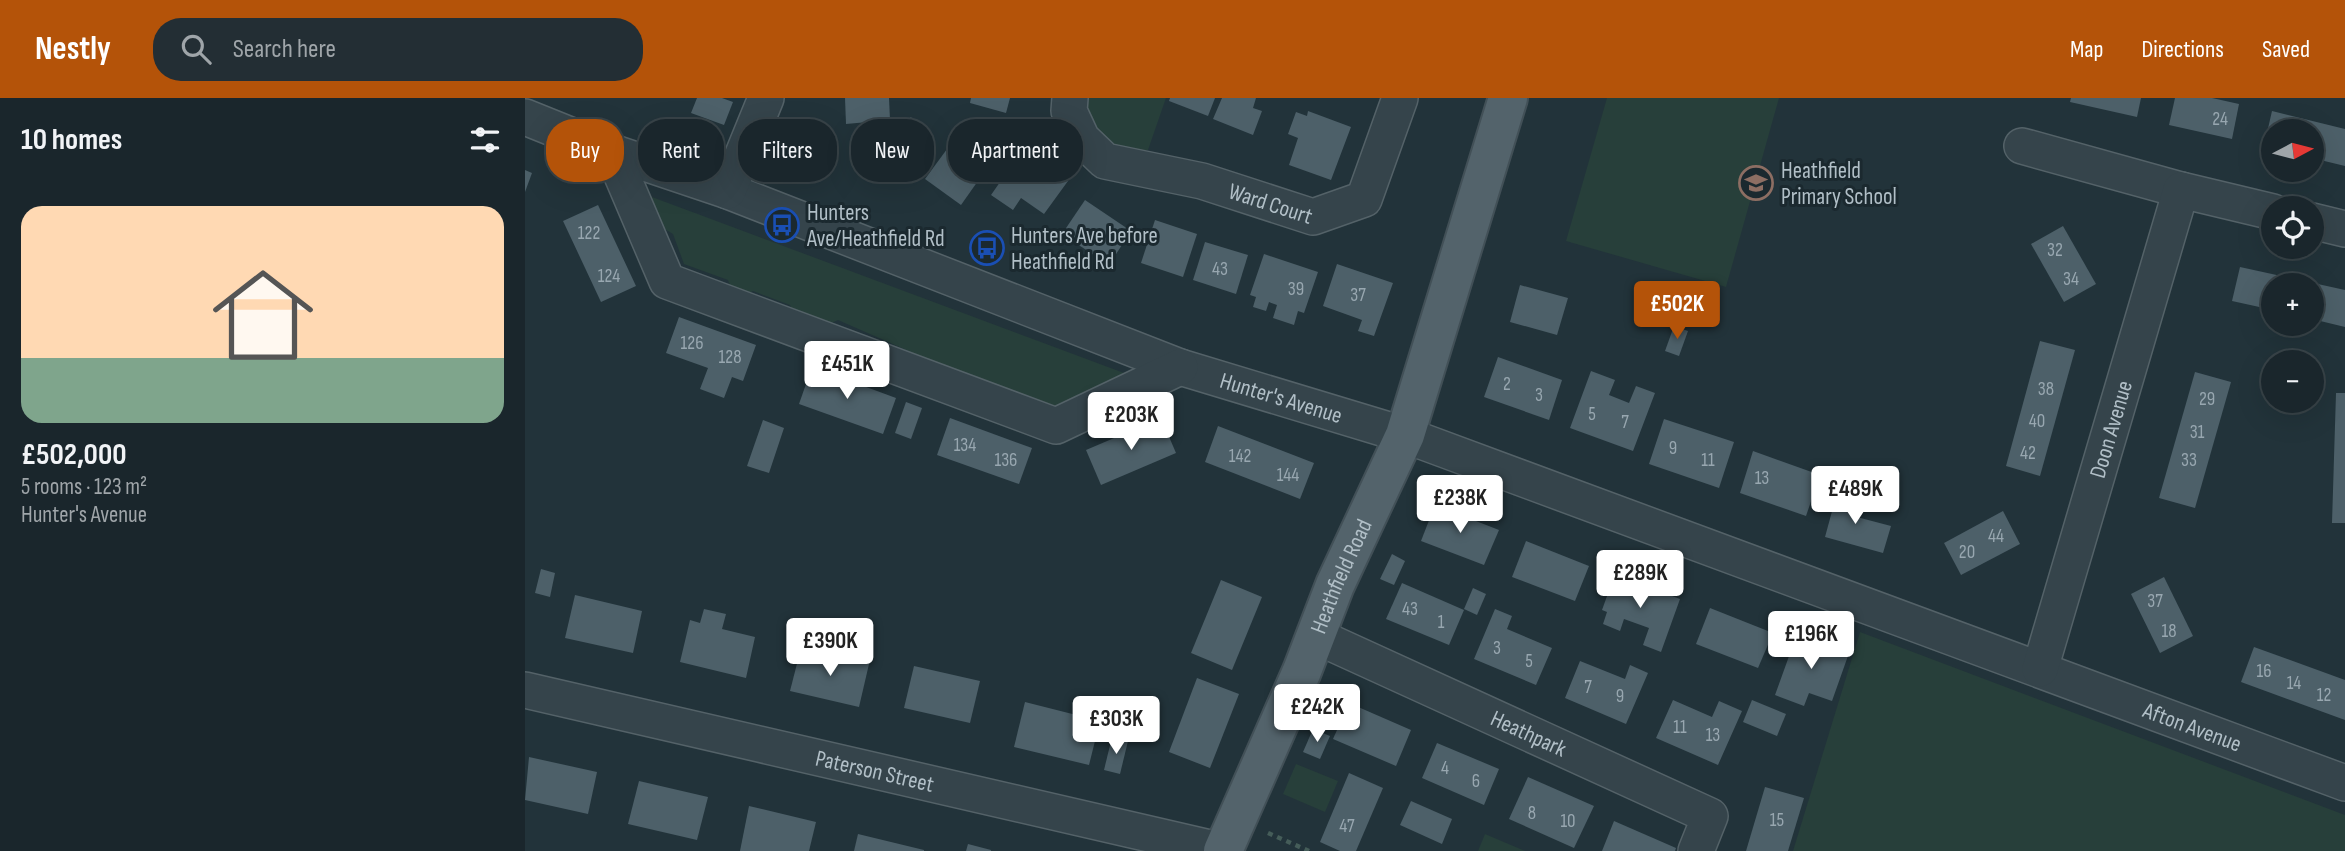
<!DOCTYPE html>
<meta charset="utf-8">
<style>
body{margin:0;font-family:"Sofia Sans Condensed",sans-serif;background:#232e34;color:#f1f3f6;height:100vh;display:flex;flex-direction:column;font-size:26px;white-space:nowrap}
*{box-sizing:border-box;margin:0}
p{font-size:23px;color:#9fa5a9}
.icon{flex:none;width:38px;height:38px;fill:none;stroke:currentColor;stroke-width:2;stroke-linecap:round;stroke-linejoin:round}
.map{position:relative;flex:1;overflow:hidden}
.sheet{display:flex;flex-direction:column;background:#1a262c;width:525px}
.sheet>*{flex:none}
.banner{position:absolute;left:21px;top:21px;width:665px;height:63px;display:flex;gap:14px}
.needle{width:46px;rotate:83deg}
.tools{position:absolute;left:1736px;top:21px;display:grid;gap:14px}
.tools a{display:grid;place-items:center;width:63px;height:63px;border-radius:50%;background:#1a262c;box-shadow:0 7px 28px #0002,0 0 0 2px #384348;font-size:35px}
.price{position:absolute;translate:-50% -60px;padding:0 16px;border-radius:7px;background:#fff;color:#222;font-size:23px;line-height:46px;filter:drop-shadow(0 2px 4px #0008)}
.price::after{content:'';position:absolute;left:50%;top:42px;width:21px;height:16px;margin-left:-10px;background:inherit;clip-path:polygon(0 0,100% 0,50% 100%)}
.price.selected{background:#b45309;color:#fff}
ul{padding:0;list-style:none}
li{display:grid;align-content:center;gap:14px;height:371px;padding:0 21px}
li+li{border-top:2px solid #384348}
li span{display:grid;place-items:center;height:217px;border-radius:21px;color:#555}
li>.icon{margin-inline-start:auto}
span .icon{width:126px;height:126px;fill:#fffc;stroke-width:1}
li b{font-size:30px}
h2{display:flex;justify-content:space-between;align-items:center;height:84px;padding:0 21px;font-size:30px}
.tag{padding:0 24px;border-radius:28px;background:#1a262c;box-shadow:0 7px 28px #0002,0 0 0 2px #384348;font-size:24px;line-height:63px}
.tag.selected{background:#b45309;color:#fff}
header{display:flex;align-items:center;gap:42px;box-sizing:border-box;height:98px;padding:0 35px;background:#b45309;color:#fff}
header strong{font-size:33px}
nav{display:flex;gap:38px;margin-inline-start:auto;font-size:24px}
.search{width:490px;height:63px;background:#232e34;display:flex;align-items:center;gap:18px;box-sizing:border-box;padding:0 24px;border-radius:28px;color:#9fa5a9;font-size:26px}
main{display:flex;flex:1;min-height:0}
.map>svg:first-child{display:block}
.green{fill:#273f3a}
.building{fill:#4d6069}
.lines{fill:none;stroke-linecap:round;stroke-linejoin:round}
.minor-casing{stroke:#546268;stroke-width:38}
.major-casing{stroke:#425057;stroke-width:42}
.path{stroke:#455d59;stroke-width:4.5;stroke-dasharray:5 5;stroke-linecap:butt}
.minor{stroke:#35444b;stroke-width:35}
.major{stroke:#53636b;stroke-width:38}
.labels{text-anchor:middle;stroke-width:6;stroke-linejoin:round;paint-order:stroke}
.number-label{font-size:19px;fill:#98a7b0}
.poi-label{font-size:23px;fill:#b1bfc7;stroke:#1b292f;text-anchor:start}
.street-label{font-size:23px;fill:#b1bfc7;stroke:#1b292f}
</style>
<header>
<strong>Nestly</strong>
<div class="search"><svg class="icon" aria-label="search" viewBox="0 0 24 24"><circle cx="10" cy="10" r="6"/><path d="M15 15l6 6"/></svg>Search here</div>
<nav><a>Map</a><a>Directions</a><a>Saved</a></nav>
</header>
<main>
<section class="sheet">
<h2>10 homes<svg class="icon" aria-label="filters" viewBox="0 0 24 24"><path d="M4 7h16M4 17h16"/><circle cx="9" cy="7" r="2"/><circle cx="15" cy="17" r="2"/></svg></h2>
<ul>
<li><span style="background:linear-gradient(#ffd9b3 70%,#7fa58c 0)"><svg class="icon" aria-label="home" viewBox="0 0 24 24"><path d="M3 11l9-7 9 7M6 9v11h12V9"/></svg></span><div><b>£502,000</b><p>5 rooms · 123 m²</p><p>Hunter's Avenue</p></div></li>
</ul>
</section>
<div class="map">
<svg width="1820" height="753" viewBox="0 0 1820 753">
<rect width="100%" height="100%" fill="#22333a"/>
<g class="green">
<polygon points="559,0 641,0 623,52 595,53 561,25"/>
<polygon points="1082,0 1254,0 1201,189 1041,143"/>
<polygon points="127,99 599,275 593,288 536,313 396,270 386,254 313,222 300,228 270,220 265,207 228,193 217,199 208,196 203,182 159,166 148,136 133,127"/>
<polygon points="1335,534 1820,717 1820,753 1268,753"/>
<polygon points="771,666 813,683 800,714 758,696"/>
<polygon points="960,736 1000,753 953,753"/>
</g>
<g class="building">
<polygon points="172,0 197,0 208,4 199,27 166,15"/>
<polygon points="320,0 364,0 365,22 321,26"/>
<polygon points="446,0 485,0 481,15 445,5"/>
<polygon points="645,0 690,0 683,18 644,3"/>
<polygon points="697,0 731,0 728,10 737,13 728,37 688,21"/>
<polygon points="1546,0 1616,0 1612,19 1545,4"/>
<polygon points="1650,0 1687,0 1714,6 1707,41 1644,27"/>
<polygon points="783,13 826,29 806,82 764,67 773,40 763,36 771,14 782,18"/>
<polygon points="1747,13 1820,31 1820,68 1787,60 1787,33 1748,33 1748,50 1739,48"/>
<polygon points="386,19 409,52 377,75 354,41"/>
<polygon points="425,47 460,73 436,107 400,81"/>
<polygon points="498,51 543,83 519,116 496,100 488,112 466,97"/>
<polygon points="0,72 7,75 0,94"/>
<polygon points="560,102 606,133 584,167 537,136"/>
<polygon points="73,107 111,188 76,204 38,123"/>
<polygon points="630,122 672,136 658,179 616,165"/>
<polygon points="1538,128 1571,186 1539,204 1506,146"/>
<polygon points="680,144 723,157 711,196 668,182"/>
<polygon points="739,156 793,174 779,215 773,213 769,227 748,220 752,207 744,204 741,213 728,209 731,199 725,197"/>
<polygon points="812,166 868,185 849,238 833,233 837,222 798,208"/>
<polygon points="1715,169 1820,192 1820,229 1787,221 1787,187 1748,187 1748,212 1707,203"/>
<polygon points="995,187 1043,200 1032,237 985,224"/>
<polygon points="154,219 231,247 218,283 207,279 199,300 175,291 183,270 141,255"/>
<polygon points="1149,228 1163,233 1154,258 1140,253"/>
<polygon points="1515,243 1550,252 1515,378 1481,368"/>
<polygon points="973,259 1037,282 1024,322 959,299"/>
<polygon points="287,269 371,300 358,336 274,306"/>
<polygon points="1066,273 1090,282 1084,297 1104,305 1111,288 1130,295 1108,353 1045,330"/>
<polygon points="1670,274 1706,284 1670,410 1634,400"/>
<polygon points="1811,295 1820,295 1820,425 1807,425"/>
<polygon points="381,304 397,310 386,341 370,335"/>
<polygon points="425,320 507,350 494,386 412,357"/>
<polygon points="636,320 651,355 576,387 561,352"/>
<polygon points="1139,321 1209,344 1194,390 1124,366"/>
<polygon points="238,322 259,330 244,375 222,368"/>
<polygon points="693,328 789,365 775,401 680,364"/>
<polygon points="1228,353 1295,377 1281,418 1215,395"/>
<polygon points="1312,395 1333,400 1328,418 1366,428 1358,455 1300,439"/>
<polygon points="910,407 974,432 959,467 896,443"/>
<polygon points="1478,413 1495,446 1436,477 1419,445"/>
<polygon points="1001,443 1064,468 1050,503 987,479"/>
<polygon points="867,456 880,463 869,487 855,481"/>
<polygon points="16,471 30,475 25,499 10,495"/>
<polygon points="1090,476 1155,501 1136,554 1118,547 1124,530 1099,521 1095,533 1078,526 1082,514 1077,512"/>
<polygon points="1639,479 1668,538 1635,555 1606,496"/>
<polygon points="696,482 737,499 707,572 666,555"/>
<polygon points="877,485 939,512 924,547 861,521"/>
<polygon points="948,490 961,496 952,517 939,511"/>
<polygon points="50,497 117,513 108,555 40,540"/>
<polygon points="1185,510 1248,535 1233,570 1171,546"/>
<polygon points="179,511 201,516 197,531 230,539 221,580 155,564 165,522 175,525"/>
<polygon points="970,511 987,518 982,531 1027,550 1011,587 949,561"/>
<polygon points="1272,536 1324,555 1307,603 1284,595 1279,608 1250,597"/>
<polygon points="1729,549 1820,582 1820,622 1716,584"/>
<polygon points="276,550 344,566 334,609 265,593"/>
<polygon points="1055,563 1100,581 1105,567 1123,575 1101,626 1040,600"/>
<polygon points="389,568 455,583 445,625 379,610"/>
<polygon points="672,580 714,596 685,670 644,654"/>
<polygon points="1148,602 1187,619 1194,603 1217,613 1193,667 1131,640"/>
<polygon points="1227,602 1261,616 1252,638 1218,624"/>
<polygon points="500,604 575,623 564,667 489,649"/>
<polygon points="824,605 886,632 871,668 808,641"/>
<polygon points="788,631 805,638 795,661 778,654"/>
<polygon points="587,639 603,643 595,676 579,672"/>
<polygon points="912,645 974,671 959,707 897,680"/>
<polygon points="4,659 72,674 63,716 0,702"/>
<polygon points="824,675 858,690 831,753 815,753 795,744"/>
<polygon points="1003,679 1069,708 1049,750 984,721"/>
<polygon points="114,683 183,699 172,742 103,726"/>
<polygon points="1240,689 1279,700 1263,753 1221,753"/>
<polygon points="886,703 927,721 917,746 875,727"/>
<polygon points="224,708 291,724 284,753 215,753"/>
<polygon points="1089,723 1151,750 1150,753 1077,753"/>
<polygon points="333,736 399,752 399,753 329,753"/>
<polygon points="443,746 466,752 466,753 441,753"/>
</g>
<g class="lines">
<g class="minor-casing">
<g id="minor">
<path id="s1" d="M545 0 544 13 557 41 580 63 677 83 788 119 839 101 875 0"/>
<path id="s2" d="M0 19 87 54 203 93 655 269 880 337 1820 685"/>
<polyline points="1497,48 1656,92"/>
<polyline points="87,54 142,183 531,328 655,269"/>
<polyline points="203,93 241,0"/>
<polyline points="1787,123 1820,131"/>
<path id="s3" d="M791 538 1185 718 1171 753"/>
<path id="s4" d="M1515 571 1656 92 1748 114"/>
<path id="s5" d="M0 592 698 753"/>
</g>
</g>
<g class="major-casing">
<g id="major">
<path id="s6" d="M698 753 777 573 810 487 880 337 983 0"/>
</g>
</g>
<polyline class="path" points="743,735 784,753"/>
<use href="#minor" class="minor"/>
<use href="#major" class="major"/>
</g>
<defs>
<g id="school-ring" transform="scale(1.75)"><circle r="9.5" fill="#1b292f" stroke="#8d6e63" stroke-width="1.5"/><path d="M0-5L7-2L0 1L-7-2ZM-4 1L0 2.5L4 1V4Q0 6-4 4Z" fill="#8d6e63"/></g>
<g id="bus-ring" transform="scale(1.75)"><circle r="9.5" fill="#1b292f" stroke="#1a4fb4" stroke-width="1.5"/><path d="M-5-6H5V4H4V6H2V4H-2V6H-4V4H-5ZM-3.5-4V0h7V-4ZM-3.5 1.2v1.5H-2V1.2ZM2 1.2v1.5H3.5V1.2Z" fill="#1a4fb4"/></g>
</defs>
<g fill-rule="evenodd">
<use href="#school-ring" x="1231" y="85"/>
<use href="#bus-ring" x="257" y="127"/>
<use href="#bus-ring" x="462" y="150"/>
</g>
<g class="labels">
<g class="number-label">
<text x="1695" y="27">24</text>
<text x="64" y="141">122</text>
<text x="1530" y="158">32</text>
<text x="695" y="177">43</text>
<text x="84" y="184">124</text>
<text x="1546" y="187">34</text>
<text x="771" y="197">39</text>
<text x="833" y="203">37</text>
<text x="167" y="251">126</text>
<text x="205" y="265">128</text>
<text x="982" y="292">2</text>
<text x="1521" y="297">38</text>
<text x="1014" y="303">3</text>
<text x="1682" y="307">29</text>
<text x="1067" y="322">5</text>
<text x="1512" y="329">40</text>
<text x="1100" y="330">7</text>
<text x="1672" y="340">31</text>
<text x="440" y="353">134</text>
<text x="1148" y="356">9</text>
<text x="1503" y="361">42</text>
<text x="715" y="364">142</text>
<text x="481" y="368">136</text>
<text x="1183" y="368">11</text>
<text x="1664" y="368">33</text>
<text x="763" y="383">144</text>
<text x="1237" y="386">13</text>
<text x="1471" y="444">44</text>
<text x="1442" y="460">20</text>
<text x="1630" y="509">37</text>
<text x="885" y="517">43</text>
<text x="916" y="530">1</text>
<text x="1644" y="539">18</text>
<text x="972" y="556">3</text>
<text x="1004" y="569">5</text>
<text x="1739" y="579">16</text>
<text x="1769" y="591">14</text>
<text x="1063" y="595">7</text>
<text x="1799" y="603">12</text>
<text x="1095" y="604">9</text>
<text x="1155" y="635">11</text>
<text x="1188" y="643">13</text>
<text x="920" y="676">4</text>
<text x="951" y="689">6</text>
<text x="1007" y="721">8</text>
<text x="1252" y="728">15</text>
<text x="1043" y="729">10</text>
<text x="822" y="734">47</text>
</g>
<g class="poi-label">
<text x="1256" y="80">Heathfield<tspan x="1256" dy="26">Primary School</tspan></text>
<text x="282" y="122">Hunters<tspan x="282" dy="26">Ave/Heathfield Rd</tspan></text>
<text x="486" y="145">Hunters Ave before<tspan x="486" dy="26">Heathfield Rd</tspan></text>
</g>
<g class="street-label">
<text dy="8" stroke="none"><textPath href="#s1" startOffset="247">Ward Court</textPath></text>
<text dy="8" stroke="none"><textPath href="#s2" startOffset="807">Hunter's Avenue</textPath></text>
<text dy="8" stroke="none"><textPath href="#s4" startOffset="250">Doon Avenue</textPath></text>
<text dy="8" stroke="none"><textPath href="#s6" startOffset="299">Heathfield Road</textPath></text>
<text dy="8" stroke="none"><textPath href="#s2" startOffset="1776">Afton Avenue</textPath></text>
<text dy="8" stroke="none"><textPath href="#s3" startOffset="234">Heathpark</textPath></text>
<text dy="8" stroke="none"><textPath href="#s5" startOffset="359">Paterson Street</textPath></text>
</g>
</g>
</svg>
<div class="tools">
<a><svg class="needle" viewBox="-14 -14 28 28"><path d="M0-13l5 13h-10z" fill="#e53935"/><path d="M0 13l5-13h-10z" fill="#9fa5a9"/></svg></a>
<a><svg class="icon" aria-label="locate" viewBox="0 0 24 24"><circle cx="12" cy="12" r="6"/><path d="M12 2v4M12 18v4M2 12h4M18 12h4"/></svg></a>
<a>+</a>
<a>−</a>
</div>
<b class="price selected" style="left:1152px;top:243px">£502K</b>
<b class="price" style="left:322px;top:303px">£451K</b>
<b class="price" style="left:606px;top:354px">£203K</b>
<b class="price" style="left:1330px;top:428px">£489K</b>
<b class="price" style="left:935px;top:437px">£238K</b>
<b class="price" style="left:1115px;top:512px">£289K</b>
<b class="price" style="left:1286px;top:573px">£196K</b>
<b class="price" style="left:305px;top:580px">£390K</b>
<b class="price" style="left:792px;top:646px">£242K</b>
<b class="price" style="left:591px;top:658px">£303K</b>
<div class="banner">
<a class="tag selected">Buy</a>
<a class="tag">Rent</a>
<a class="tag">Filters</a>
<a class="tag">New</a>
<a class="tag">Apartment</a>
</div>
</div>
</main>
